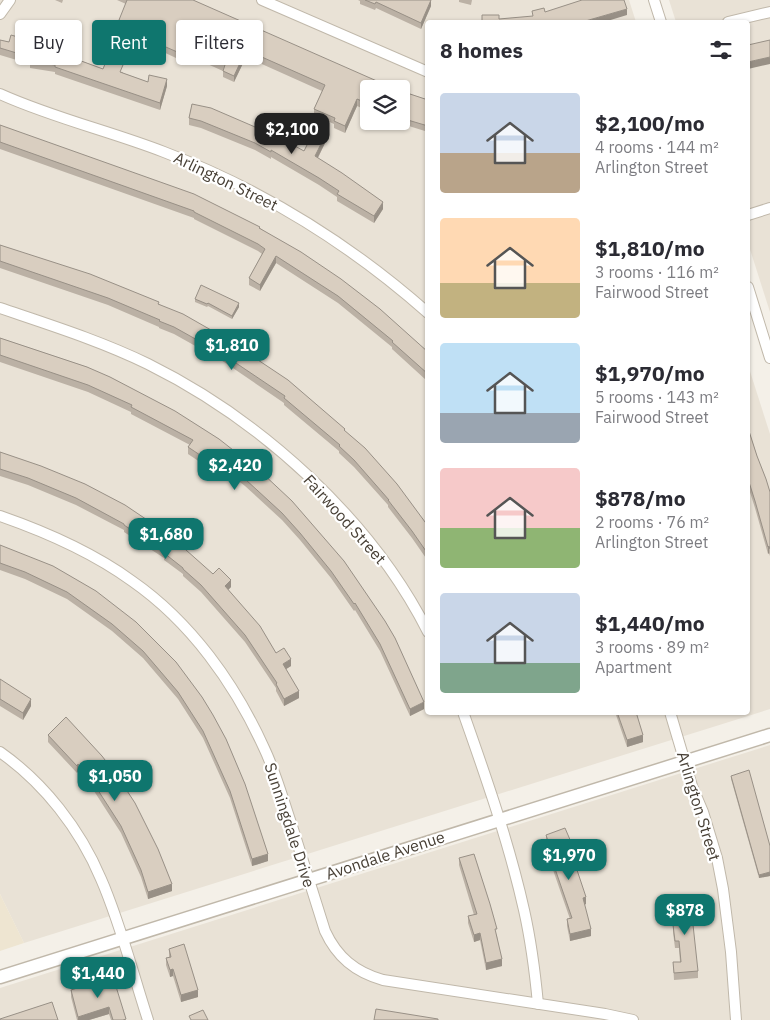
<!DOCTYPE html>
<meta charset="utf-8">
<style>
body{margin:0;font-family:"IBM Plex Sans",sans-serif;background:#f7f7f7;color:#2b2b33;height:100vh;display:flex;flex-direction:column;font-size:19px;white-space:nowrap}
*{box-sizing:border-box;margin:0}
p{font-size:16px;color:#7c7c81}
.icon{flex:none;width:28px;height:28px;fill:none;stroke:currentColor;stroke-width:2;stroke-linecap:round;stroke-linejoin:round}
.map{position:relative;flex:1;overflow:hidden}
.drawer{position:absolute;left:425px;top:20px;width:325px;height:695px;display:flex;flex-direction:column;background:#fff;border-radius:5px;box-shadow:0 1px 4px #0004}
.drawer>*{flex:none}
.banner{position:absolute;left:15px;top:20px;width:335px;height:45px;display:flex;gap:10px}
.buttons{position:absolute;left:360px;top:80px;display:grid;gap:10px}
.buttons a{display:grid;place-items:center;width:50px;height:50px;border-radius:5px;background:#fff;box-shadow:0 1px 4px #0004;font-size:25px}
.price{position:absolute;translate:-50% -42px;padding:0 11px;border-radius:10px;background:#0f766e;color:#fff;font-size:16px;line-height:32px;filter:drop-shadow(0 1px 2px #0008)}
.price::after{content:'';position:absolute;left:50%;top:30px;width:15px;height:11px;margin-left:-8px;background:inherit;clip-path:polygon(0 0,100% 0,50% 100%)}
.price.current{background:#222;color:#fff}
ul{padding:0;list-style:none}
li{display:flex;align-items:center;gap:15px;height:125px;padding:0 15px}
li span{display:grid;place-items:center;flex:none;width:140px;height:100px;border-radius:5px;color:#555}
li>.icon{margin-inline-start:auto}
span .icon{width:60px;height:60px;fill:#fffc;stroke-width:1}
li b{font-size:21px}
h2{display:flex;justify-content:space-between;align-items:center;height:60px;padding:0 15px;font-size:21px}
.pill{padding:0 18px;border-radius:5px;background:#fff;box-shadow:0 1px 4px #0004;font-size:18px;line-height:45px}
.pill.current{background:#0f766e;color:#fff}
.map>svg:first-child{display:block}
.residential{fill:#e9e2d6;fill-rule:evenodd}
.education{fill:#eee5d1}
.lines{fill:none;stroke-linecap:round;stroke-linejoin:round}
.minor-casing{stroke:#c0b8aa;stroke-width:12}
.tertiary-casing{stroke:#c0b8aa;stroke-width:15}
.minor{stroke:#fff;stroke-width:10}
.tertiary{stroke:#fff;stroke-width:12}
.wall{fill:#bbb1a5}
.shaded-wall{fill:#989086}
.building{fill:#d9cec0;stroke:#989086}
.labels{text-anchor:middle;stroke-width:4.5;stroke-linejoin:round;paint-order:stroke}
.street-label{font-size:16px;fill:#484036;stroke:#fff}
</style>
<div class="map">
<svg width="770" height="1020" viewBox="0 0 770 1020">
<rect width="100%" height="100%" fill="#f4f0e8"/>
<g class="residential">
<path d="M0 0H629L636 22H428V712H748V365L770 434V709L24 943 0 894ZM369 89H401V121H369Z"/>
<polygon points="669,0 770,0 770,312 748,243 748,22 676,22"/>
<polygon points="770,745 770,1020 0,1020 0,988"/>
</g>
<polygon class="education" points="0,894 24,943 0,951"/>
<g class="lines">
<g class="minor-casing">
<g id="minor">
<polyline points="262,0 428,72"/>
<polyline points="654,0 661,22"/>
<polyline points="0,14 10,0"/>
<polyline points="728,22 770,12"/>
<path d="M0 94C53 118 110 131 164 152 261 189 350 244 428 313"/>
<polyline points="748,215 770,208"/>
<polyline points="748,287 770,358"/>
<path d="M0 308C50 325 101 341 148 364 261 420 371 519 428 632"/>
<path d="M0 516C46 532 92 552 132 581 191 622 235 684 264 748 276 773 283 800 292 826 303 861 314 896 325 931 337 957 355 972 383 980L605 1014 633 1020"/>
<path d="M463 712C486 777 509 843 524 910 531 941 535 972 538 1004"/>
<polyline points="670,712 692,786 703,812 717,858 723,889 731,952 736,1020"/>
<path d="M0 752C44 783 80 829 101 879 120 922 133 974 148 1020"/>
</g>
</g>
<g class="tertiary-casing">
<polyline id="tertiary" points="0,977 770,735"/>
</g>
<use href="#minor" class="minor"/>
<use href="#tertiary" class="tertiary"/>
</g>
<g class="wall">
<polygon points="55,0 63,0 62,3"/>
<polygon points="117,0 193,0 369,89 369,111 357,106 345,133 334,128 334,124 314,115 314,109 322,91 246,57 234,82 223,77 223,71 194,58 191,65 159,50 159,44 119,27 119,20 126,4"/>
<polygon points="358,0 430,0 431,6 421,29 376,8 375,10 360,4 360,1"/>
<polygon points="459,0 472,0 471,5 459,2"/>
<polygon points="0,40 25,45 74,58 103,69 123,72 123,73 148,82 167,86 160,110 55,74 55,72 30,68 30,64 0,55"/>
<polygon points="401,91 428,100 428,132 393,121 401,121"/>
<polygon points="192,104 304,151 325,143 318,158 383,209 374,223 337,201 337,197 319,185 271,157 271,159 255,150 201,128 189,125 189,118"/>
<polygon points="0,125 260,228 428,352 428,383 426,382 426,380 392,349 392,347 338,303 276,263 260,291 249,285 249,278 262,254 258,251 194,219 194,218 0,149"/>
<polygon points="0,245 159,304 345,431 428,526 428,561 412,538 388,507 388,505 354,467 339,453 339,451 284,405 284,403 224,362 174,334 159,328 159,327 108,305 0,268"/>
<polygon points="195,299 239,307 232,319 208,306 207,307 195,302"/>
<polygon points="0,338 87,367 292,501 424,709 410,716 380,651 355,610 354,611 331,578 300,540 282,520 245,486 207,457 203,464 188,454 188,447 190,445 131,414 131,412 88,392 0,362"/>
<polygon points="748,428 757,456 770,492 770,556 769,553 768,554 755,508 748,486"/>
<polygon points="0,452 213,574 231,587 228,590 276,653 291,666 286,669 299,698 284,706 276,691 276,688 245,642 201,592 183,576 183,574 164,560 164,558 124,532 124,530 76,505 28,485 0,476"/>
<polygon points="0,545 176,662 268,861 252,866 230,798 203,738 178,699 143,658 112,631 67,599 25,579 0,570"/>
<polygon points="0,679 31,706 23,720 0,706"/>
<polygon points="615,712 636,712 643,742 627,747"/>
<polygon points="66,717 172,891 148,899 141,877 121,833 94,791 93,792 78,771 77,773 48,742 48,735"/>
<polygon points="731,776 770,846 770,876 759,878 731,779"/>
<polygon points="546,835 571,849 586,904 584,905 591,936 570,941 567,926 567,919 570,919 552,867 552,860 546,842"/>
<polygon points="459,858 497,936 502,966 486,970 480,940 474,942 468,923 468,916 474,915 459,865"/>
<polygon points="671,900 698,971 698,978 674,980 673,962 680,962 679,948 675,948 673,932 673,925 674,925 671,907"/>
<polygon points="169,949 198,997 181,1002 173,976 170,977 166,965 166,958 169,957"/>
<polygon points="104,984 126,1020 111,1020 109,1014 89,1020 77,1020 71,997 71,990"/>
</g>
<g class="shaded-wall">
<polygon points="431,0 431,6 421,29 421,23"/>
<polygon points="627,9 627,15 604,22 582,22"/>
<polygon points="246,50 246,57 234,82 234,76"/>
<polygon points="194,52 194,58 191,65 191,58"/>
<polygon points="770,57 770,64 748,69 748,62"/>
<polygon points="167,79 167,86 160,110 160,103"/>
<polygon points="357,99 357,106 345,133 345,126"/>
<polygon points="325,136 325,143 315,163 315,156"/>
<polygon points="383,202 383,209 374,223 374,216"/>
<polygon points="276,256 276,263 260,291 260,285"/>
<polygon points="239,303 239,307 232,319 232,316"/>
<polygon points="207,450 207,457 203,464 203,457"/>
<polygon points="769,546 769,553 768,554 768,547"/>
<polygon points="231,580 231,587 225,593 225,586"/>
<polygon points="291,659 291,666 283,671 283,664"/>
<polygon points="299,691 299,698 284,706 284,699"/>
<polygon points="31,699 31,706 23,720 23,713"/>
<polygon points="424,702 424,709 410,716 410,709"/>
<polygon points="643,735 643,742 627,747 627,740"/>
<polygon points="78,764 78,771 77,773 77,766"/>
<polygon points="268,854 268,861 252,866 252,859"/>
<polygon points="770,872 770,876 759,878 759,875"/>
<polygon points="172,884 172,891 148,899 148,892"/>
<polygon points="586,897 586,904 583,905 583,898"/>
<polygon points="591,929 591,936 570,941 570,934"/>
<polygon points="480,933 480,940 474,942 474,935"/>
<polygon points="502,959 502,966 486,970 486,963"/>
<polygon points="173,969 173,976 170,977 170,970"/>
<polygon points="198,990 198,997 181,1002 181,995"/>
<polygon points="109,1007 109,1014 89,1020 78,1020 78,1017"/>
</g>
<g class="building">
<polygon points="127,0 193,0 395,89 369,89 369,104 357,99 345,126 334,121 335,118 314,109 325,85 246,50 234,76 223,71 225,65 194,52 191,58 159,44 161,38 119,20"/>
<polygon points="365,0 431,0 421,23 376,2 375,4"/>
<polygon points="582,0 624,0 627,9 582,22 482,22 482,15 499,15 499,19 533,16 532,11 544,8 545,12"/>
<polygon points="11,35 25,39 23,44 74,56 73,58 103,69 107,59 123,65 120,72 148,82 149,75 167,79 160,103 55,67 55,65 30,61 30,57 0,48 0,40 9,42"/>
<polygon points="770,40 770,57 748,62 748,45"/>
<polygon points="401,91 428,100 428,126 401,118"/>
<polygon points="192,104 211,108 262,130 262,128 304,151 314,131 325,136 315,156 342,173 383,202 374,216 337,194 339,191 319,178 271,150 271,152 255,143 201,121 189,118"/>
<polygon points="0,125 194,194 260,227 259,228 301,252 341,279 380,309 428,352 428,374 392,342 393,341 338,296 276,256 260,285 249,278 265,249 258,244 194,212 194,211 0,142"/>
<polygon points="0,245 90,274 159,302 158,304 183,314 225,338 288,380 345,429 344,430 365,448 397,484 428,526 428,554 412,531 388,500 389,500 354,460 339,446 340,445 284,398 285,396 224,355 174,327 159,321 160,320 108,298 0,261"/>
<polygon points="201,285 239,303 232,316 208,303 207,304 195,299"/>
<polygon points="0,338 87,367 110,377 175,411 219,439 261,472 292,501 344,561 385,621 395,638 424,702 410,709 380,644 355,603 354,604 331,571 300,533 282,513 245,479 207,450 203,457 188,447 193,440 131,407 132,405 88,385 0,355"/>
<polygon points="748,428 757,456 766,479 770,492 770,549 769,546 768,547 755,501 748,479"/>
<polygon points="0,452 41,466 85,484 125,505 168,534 213,574 219,568 231,580 225,586 260,626 276,653 284,648 291,659 283,664 299,691 284,699 276,684 277,683 245,635 201,585 183,569 183,568 164,553 164,552 124,525 124,524 76,498 28,478 0,469"/>
<polygon points="0,545 53,566 96,591 136,622 176,662 202,697 213,715 226,739 245,784 268,854 252,859 230,791 203,731 178,692 143,651 112,624 67,592 25,572 0,563"/>
<polygon points="0,679 31,699 23,713 0,699"/>
<polygon points="617,712 636,712 643,735 627,740"/>
<polygon points="66,717 102,756 118,777 135,803 158,849 172,884 148,892 141,870 121,826 94,784 93,785 78,764 77,766 48,735"/>
<polygon points="749,770 770,846 770,872 759,875 731,776"/>
<polygon points="565,828 571,842 568,843 586,897 583,898 591,929 570,934 567,919 572,918 552,860 554,859 546,835"/>
<polygon points="474,854 490,904 497,929 495,929 502,959 486,963 480,933 474,935 468,916 477,914 459,858"/>
<polygon points="690,897 698,971 674,973 673,962 681,962 679,941 675,941 673,925 675,925 671,900"/>
<polygon points="184,944 198,990 181,995 173,969 170,970 166,958 171,957 169,949"/>
<polygon points="102,980 104,984 114,980 126,1019 123,1020 113,1020 109,1007 78,1017 71,990"/>
<polygon points="52,1002 58,1020 0,1020 0,1019"/>
<polygon points="376,1009 438,1019 438,1020 374,1020"/>
<polygon points="203,1010 208,1020 191,1020 189,1016"/>
</g>
<g class="labels">
<g class="street-label">
<text transform="translate(226 181) rotate(26)" y="6">Arlington Street</text>
<text transform="translate(345 519) rotate(48)" y="6">Fairwood Street</text>
<text transform="translate(699 806) rotate(73)" y="6">Arlington Street</text>
<text transform="translate(290 825) rotate(72)" y="6">Sunningdale Drive</text>
<text transform="translate(385 855) rotate(-18)" y="6">Avondale Avenue</text>
</g>
</g>
</svg>
<div class="buttons">
<a><svg class="icon" aria-label="layers" viewBox="0 0 24 24"><path d="M12 4l9 5-9 5-9-5zM3 14l9 5 9-5"/></svg></a>
</div>
<b class="price current" style="left:292px;top:155px">$2,100</b>
<b class="price" style="left:232px;top:371px">$1,810</b>
<b class="price" style="left:235px;top:491px">$2,420</b>
<b class="price" style="left:166px;top:560px">$1,680</b>
<b class="price" style="left:115px;top:802px">$1,050</b>
<b class="price" style="left:569px;top:881px">$1,970</b>
<b class="price" style="left:685px;top:936px">$878</b>
<b class="price" style="left:98px;top:999px">$1,440</b>
<div class="banner">
<a class="pill">Buy</a>
<a class="pill current">Rent</a>
<a class="pill">Filters</a>
</div>
<section class="drawer">
<h2>8 homes<svg class="icon" aria-label="filters" viewBox="0 0 24 24"><path d="M4 7h16M4 17h16"/><circle cx="9" cy="7" r="2"/><circle cx="15" cy="17" r="2"/></svg></h2>
<ul>
<li><span style="background:linear-gradient(#c9d6e8 60%,#b9a48a 0)"><svg class="icon" aria-label="home" viewBox="0 0 24 24"><path d="M3 11l9-7 9 7M6 9v11h12V9"/></svg></span><div><b>$2,100/mo</b><p>4 rooms · 144 m²</p><p>Arlington Street</p></div></li>
<li><span style="background:linear-gradient(#ffd9b3 65%,#c2b280 0)"><svg class="icon" aria-label="home" viewBox="0 0 24 24"><path d="M3 11l9-7 9 7M6 9v11h12V9"/></svg></span><div><b>$1,810/mo</b><p>3 rooms · 116 m²</p><p>Fairwood Street</p></div></li>
<li><span style="background:linear-gradient(#bfe0f5 70%,#9aa5b1 0)"><svg class="icon" aria-label="home" viewBox="0 0 24 24"><path d="M3 11l9-7 9 7M6 9v11h12V9"/></svg></span><div><b>$1,970/mo</b><p>5 rooms · 143 m²</p><p>Fairwood Street</p></div></li>
<li><span style="background:linear-gradient(#f6c9c9 60%,#8fb573 0)"><svg class="icon" aria-label="home" viewBox="0 0 24 24"><path d="M3 11l9-7 9 7M6 9v11h12V9"/></svg></span><div><b>$878/mo</b><p>2 rooms · 76 m²</p><p>Arlington Street</p></div></li>
<li><span style="background:linear-gradient(#c9d6e8 70%,#7fa58c 0)"><svg class="icon" aria-label="home" viewBox="0 0 24 24"><path d="M3 11l9-7 9 7M6 9v11h12V9"/></svg></span><div><b>$1,440/mo</b><p>3 rooms · 89 m²</p><p>Apartment</p></div></li>
</ul>
</section>
</div>
